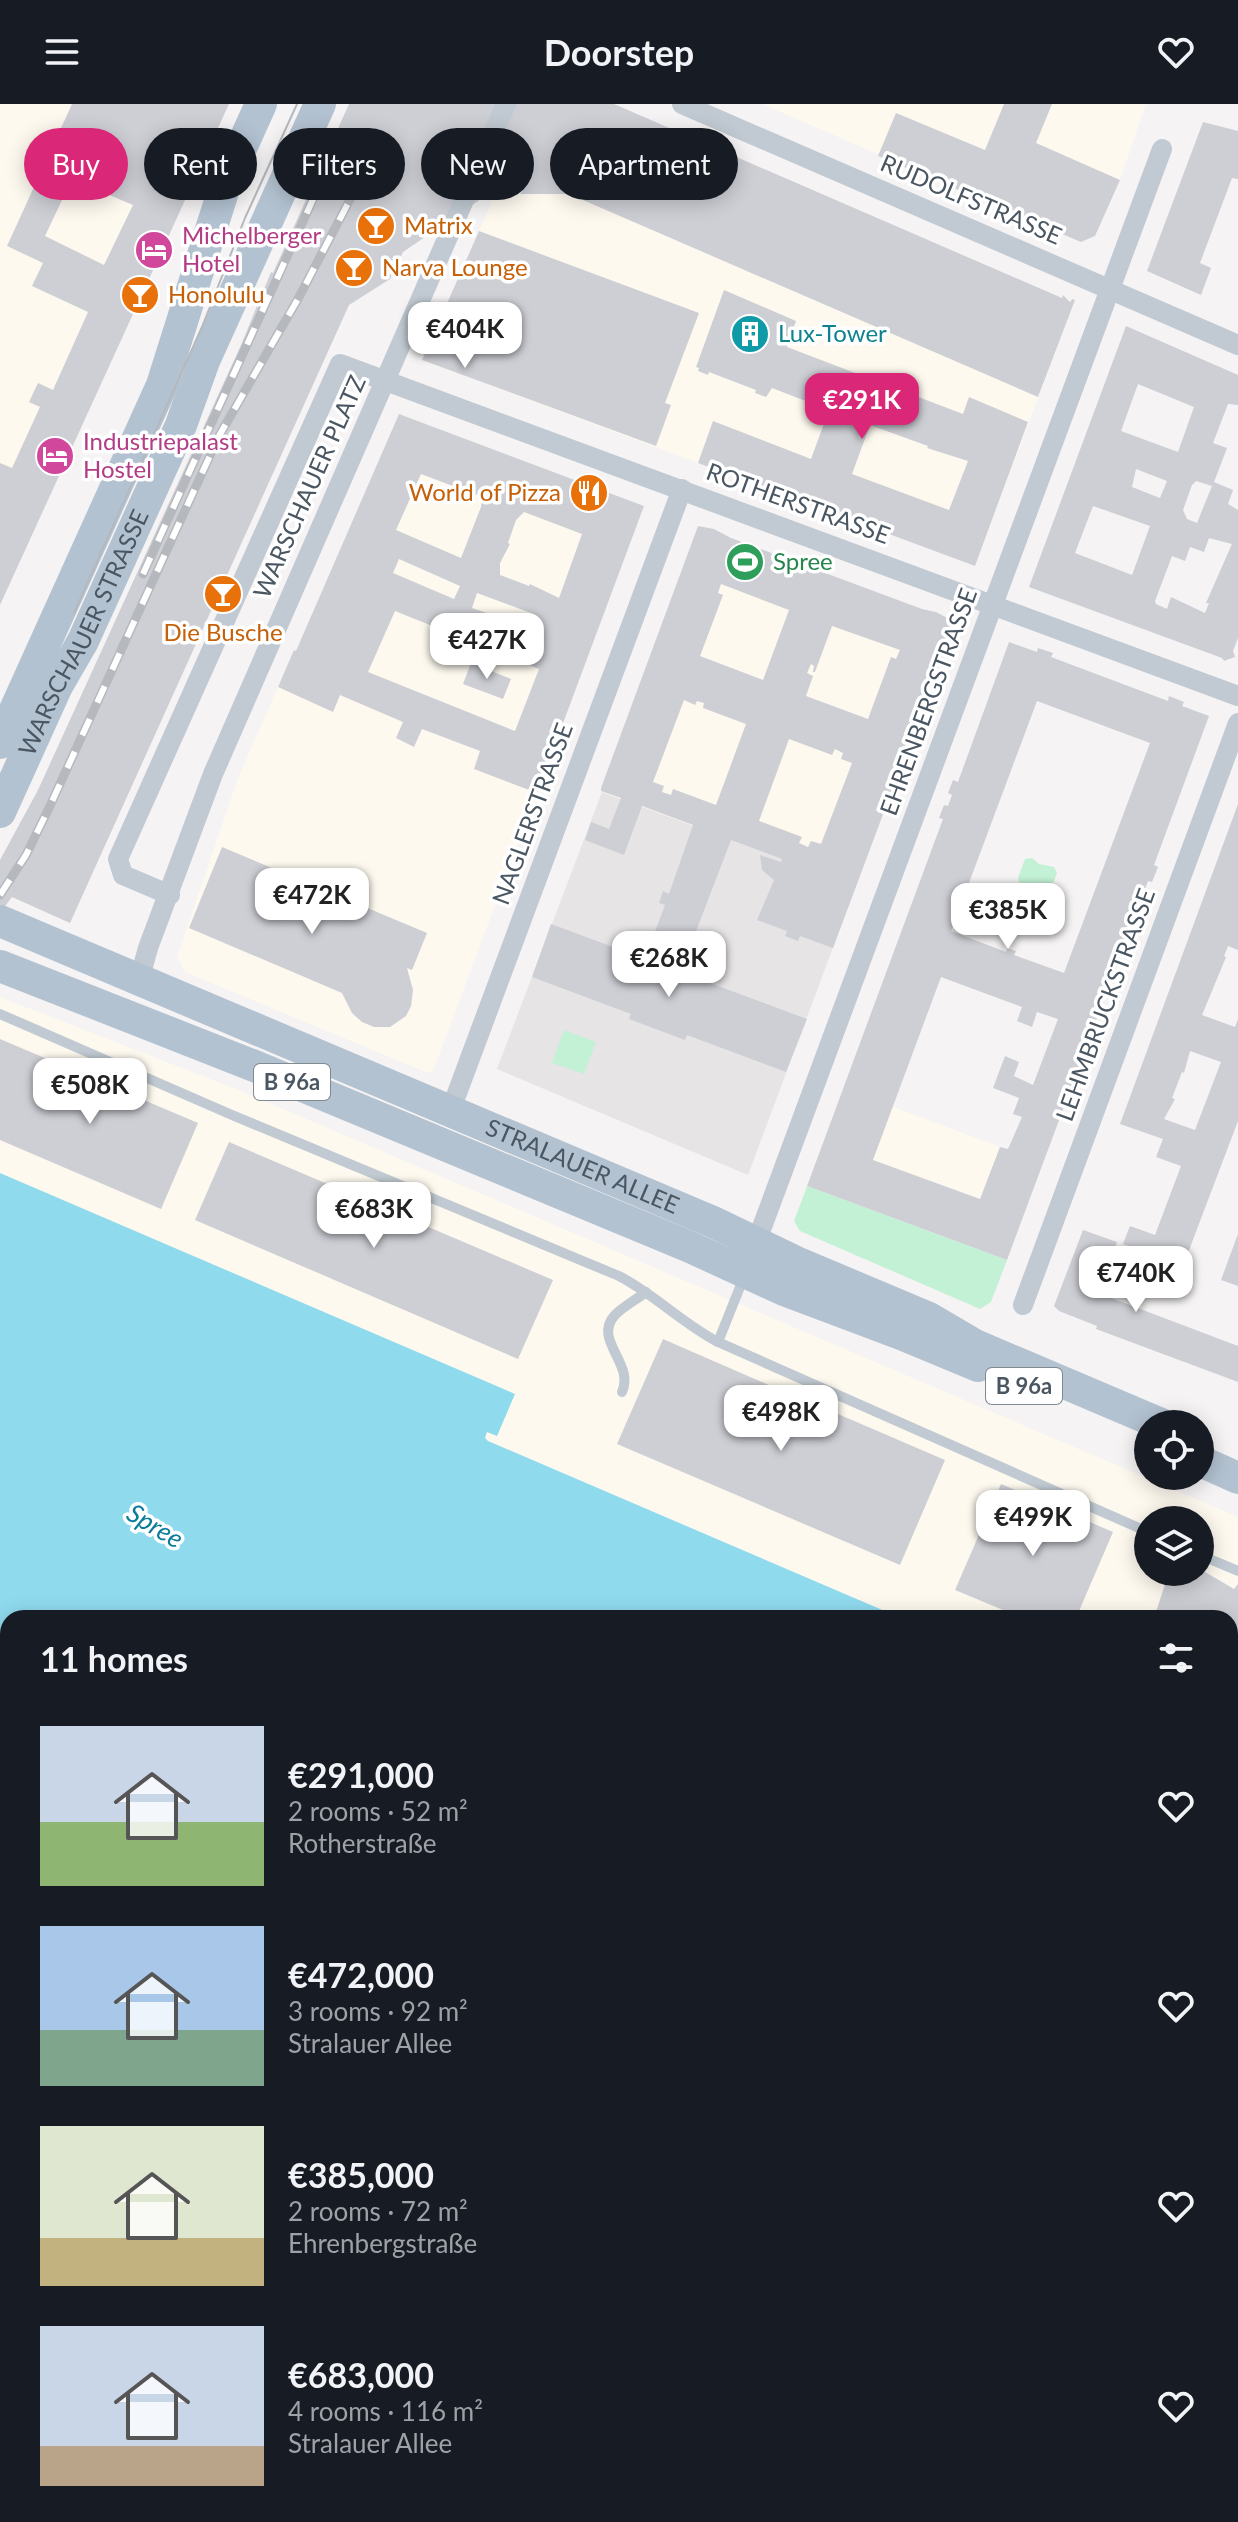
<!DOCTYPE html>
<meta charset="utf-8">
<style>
body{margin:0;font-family:Lato,sans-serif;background:#242831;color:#f1f3f6;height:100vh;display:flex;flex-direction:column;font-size:30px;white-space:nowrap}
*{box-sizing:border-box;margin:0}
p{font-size:26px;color:#9ea1a6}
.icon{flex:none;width:44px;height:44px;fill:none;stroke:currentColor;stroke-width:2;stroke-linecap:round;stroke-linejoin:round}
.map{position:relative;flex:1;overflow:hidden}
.details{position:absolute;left:0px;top:1506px;width:1238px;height:912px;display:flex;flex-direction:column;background:#171b24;border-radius:24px 24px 0 0;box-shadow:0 4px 20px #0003}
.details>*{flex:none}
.banner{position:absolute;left:24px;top:24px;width:800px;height:72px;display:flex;gap:16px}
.controls{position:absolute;left:1134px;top:1306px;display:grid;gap:16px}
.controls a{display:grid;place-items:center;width:80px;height:80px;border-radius:50%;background:#171b24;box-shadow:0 4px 20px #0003;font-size:40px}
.price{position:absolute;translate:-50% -68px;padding:0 18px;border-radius:16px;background:#fff;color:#222;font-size:26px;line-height:52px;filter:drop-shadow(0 2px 4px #0008)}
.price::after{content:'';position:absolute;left:50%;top:48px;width:24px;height:18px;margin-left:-12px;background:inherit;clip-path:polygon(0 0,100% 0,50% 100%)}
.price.current{background:#db2777;color:#fff}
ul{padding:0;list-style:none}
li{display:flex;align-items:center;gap:24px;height:200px;padding:0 40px}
li span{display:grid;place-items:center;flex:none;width:224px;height:160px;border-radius:0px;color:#555}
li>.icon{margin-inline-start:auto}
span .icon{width:96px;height:96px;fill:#fffc;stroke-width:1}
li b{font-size:34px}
h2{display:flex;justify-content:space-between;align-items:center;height:96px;padding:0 40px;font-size:34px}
.pill{padding:0 28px;border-radius:36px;background:#171b24;box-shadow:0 4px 20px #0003;font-size:28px;line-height:72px}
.pill.current{background:#db2777;color:#fff}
header{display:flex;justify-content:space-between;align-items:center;height:104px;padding:0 40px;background:#171b24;font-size:36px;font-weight:700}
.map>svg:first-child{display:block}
.commercial{fill:#fdf9ef;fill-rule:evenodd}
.education{fill:#e6e4e5}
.green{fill:#c3f1d5}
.water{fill:#90daee}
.building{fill:#cdcfd5;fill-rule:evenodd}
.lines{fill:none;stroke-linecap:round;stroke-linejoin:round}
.lane{stroke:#c1cad2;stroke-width:10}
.street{stroke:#c1cad2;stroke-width:20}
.secondary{stroke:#c1cbd6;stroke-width:30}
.primary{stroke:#b3c2d1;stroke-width:32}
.tram{stroke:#b5b8bd;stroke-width:2}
.rail-casing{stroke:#b5b8bd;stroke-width:9}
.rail{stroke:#fff;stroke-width:6;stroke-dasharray:18;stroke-linecap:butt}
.labels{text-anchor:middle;stroke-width:7;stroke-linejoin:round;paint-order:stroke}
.shield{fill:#fff;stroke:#808990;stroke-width:2}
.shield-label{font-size:22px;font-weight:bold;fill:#4a5661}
.street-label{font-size:24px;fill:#4a5661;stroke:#fff}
.food-label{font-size:24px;fill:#c56008;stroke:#fff;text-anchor:start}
.hotel-label{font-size:24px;fill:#b23c85;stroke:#fff;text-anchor:start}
.culture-label{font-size:24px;fill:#0d838f;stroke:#fff;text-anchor:start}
.leisure-label{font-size:24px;fill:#27864d;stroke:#fff;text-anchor:start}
.water-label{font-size:26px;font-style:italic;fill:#0c7c9b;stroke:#fff}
</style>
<header><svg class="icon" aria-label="menu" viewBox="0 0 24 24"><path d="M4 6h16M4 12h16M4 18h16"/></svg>Doorstep<svg class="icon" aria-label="heart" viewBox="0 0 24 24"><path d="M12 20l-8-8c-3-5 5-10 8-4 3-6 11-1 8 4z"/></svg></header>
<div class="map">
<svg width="1238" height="2418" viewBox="0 0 1238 2418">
<rect width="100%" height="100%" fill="#f5f3f3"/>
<g class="commercial">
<polygon points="0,0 229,0 44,404 0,384"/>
<polygon points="535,0 614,0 1062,194 1063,191 1070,197 1072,195 1075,196 975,462 422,256"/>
<polygon points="762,0 1146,0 1120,76 1095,132 1081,138"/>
<polygon points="399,310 644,402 434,965 428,969 185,868 177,853 238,674 294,546 297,547"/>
<polygon points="698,422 714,425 732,435 921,505 937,508 955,518 856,782 602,688"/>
<path d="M0 893 241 987 1238 1413V1675L1230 1671V1514H901L488 1337 485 1335 487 1328 497 1331 0 1069ZM1148 1416H1200V1468H1148Z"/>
<polygon points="843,984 1043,1059 991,1198 980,1205 799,1102"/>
<polygon points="0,1632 8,1636 8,2284 0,2277"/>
<polygon points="143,2410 424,2410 418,2418 151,2418"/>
<polygon points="658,2410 990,2410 1001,2418 652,2418"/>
</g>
<polygon class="education" points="602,688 856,782 748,1071 497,965"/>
<g class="green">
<polygon points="1032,754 1039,760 1054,763 1057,769 1052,782 1028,791 1021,786 1018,774 1025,755"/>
<polygon points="564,926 596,938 584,970 552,959"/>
<polygon points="807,1082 1007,1156 991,1198 980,1205 800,1127 794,1117"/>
<polygon points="1135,1149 1191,1169 1182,1194 1126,1174"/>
</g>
<g class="water">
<polygon points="0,1069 515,1290 497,1332 487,1328 485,1334 488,1337 901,1514 8,1514 8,1636 0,1632"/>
<polygon points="1230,1671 1238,1675 1238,2418 1189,2418 1190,2410 1230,2410"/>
</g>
<g class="building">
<path d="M72 0H229L0 501V359L12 364 40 303 29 298 38 279 53 286 88 208 32 182 43 159 7 142ZM72 75 133 101 104 161 45 132Z"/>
<polygon points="349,0 614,0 1062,194 1063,191 1070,198 1072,195 1075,196 1038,293 569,90 520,90 522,86 513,82 509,90 495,90 497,87 484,93 403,148 390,175 349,201 70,819 12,793 0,809 0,756 38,686 241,241 271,168 273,169"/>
<polygon points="1004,0 1052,0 1036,39 1120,76 1095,132 1081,138 878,52 896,9 985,46"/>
<polygon points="1203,18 1238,27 1238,75 1232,74 1200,159 1211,164 1201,191 1147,167"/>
<polygon points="479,127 699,209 665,299 671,301 656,342 422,256"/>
<path d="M724 186 796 217 787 243 963 310 969 293 1028 318 975 462 698 359 713 317 811 355 829 306 772 284 766 293 755 289 756 286 709 268 708 271 698 267 699 264 696 263ZM870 321 928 342 927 344 968 357 949 406 852 370Z"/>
<path d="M1126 222 1238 271V301L1228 300 1213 339 1227 344 1214 378 1233 386 1228 400 1238 406V534L1233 547 1235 553 1224 557 1222 554 1029 483ZM1138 280 1194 303 1178 348 1121 327ZM1136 365 1167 377 1160 394 1132 383ZM1196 377 1212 382 1197 419 1187 415 1183 406 1192 381ZM1093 402 1150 422 1132 471 1075 449ZM1209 434 1232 440 1206 499H1209L1205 509 1171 493 1167 505 1156 500 1155 497 1172 452 1185 457 1190 443 1204 448Z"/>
<path d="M399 310 644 402 537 689 474 665 480 647 422 625 414 643 396 634 403 618 340 591 333 608 278 583 294 546 296 547ZM421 370 482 393 481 403 461 454 396 426ZM524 408 582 430 559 494 530 480 529 482 500 471V459L510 440 508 439 516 416ZM399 455 460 482 454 495 393 469ZM477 489 531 509 526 523 472 504ZM395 507 539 565 515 627 368 568Z"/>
<path d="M698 422 714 425 731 434 922 505 936 508 955 518 833 844 800 832 798 837 785 832 787 827 757 816 774 776 762 766 760 751 781 758 782 755 731 736 690 843 654 830 665 801 659 799 663 787 669 790 693 721 642 702 624 751 585 736 591 718 609 725 621 694 601 687V684ZM721 480 789 506 763 576 700 552 723 491 718 489ZM832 522 900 546 896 555 891 553 868 615 806 592 813 572 807 569 811 560 814 562 813 568H815ZM684 596 695 601 697 597 704 599 703 604 746 620 716 701 673 685 671 691 662 688 664 682 653 678ZM789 635 832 651 835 645 843 649 841 655 852 659 821 740 811 737 808 743 799 739 802 733 759 717Z"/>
<path d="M1009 538 1037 548 1038 544 1053 549 1051 553 1168 597 1169 592 1184 598 1182 602 1209 612 1154 761 1158 763 1152 778 1148 777 1007 1156 807 1082 943 715 939 714 944 701 948 702 952 691 948 689 953 676 958 678ZM1037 597 1150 639 1064 869 1014 851 1016 847 1007 844 1006 848 951 827ZM941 873 1022 903 1017 917 1032 923 1037 908 1058 915 1033 981 1014 972 1019 958 1005 952 993 984 1019 994 1013 1010 1022 1013 1008 1045 1000 1043 980 1095 873 1056Z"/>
<polygon points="471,559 511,575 503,595 463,580"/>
<path d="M1238 700V846L1228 842 1224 852 1226 853 1202 911 1235 923 1238 915V1017L1183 1162 1123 1140 1130 1122 1155 1131 1181 1062 1156 1053 1163 1035 1120 1020ZM1190 947 1221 958 1195 1026 1164 1015 1175 995 1172 994 1182 968 1184 969Z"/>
<polygon points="222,743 427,829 412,866 407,864 413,886 411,902 406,912 390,923 374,923 362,918 352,909 342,889 189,824"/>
<polygon points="551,820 807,915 786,968 687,931 685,936 629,915 631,910 532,873"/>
<polygon points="0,935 198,1019 161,1105 0,1036"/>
<polygon points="229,1038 553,1176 518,1255 195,1116"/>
<polygon points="1083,1126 1117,1138 1098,1189 1238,1242 1238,1278 1096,1225 1097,1222 1059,1207 1054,1202"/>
<polygon points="1238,1130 1238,1182 1221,1176"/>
<polygon points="663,1235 787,1289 783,1299 812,1312 817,1301 945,1356 900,1461 617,1340"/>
<polygon points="1001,1380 1113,1428 1076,1514 1022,1514 955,1486"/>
<polygon points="1200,1465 1234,1485 1238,1480 1238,1559 1230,1571 1230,1514 1154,1514 1169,1468 1200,1468"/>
<polygon points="8,1792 8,1853 0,1862 0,1801"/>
<polygon points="8,1877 8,1910 0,1922 0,1886"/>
<polygon points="0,1929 8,1936 8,1989 0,1982"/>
<polygon points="5,2010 8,2013 8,2040 0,2049 0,2015"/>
<polygon points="8,2190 8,2252 0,2245 0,2191 4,2194"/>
<polygon points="550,2410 573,2410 567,2418 544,2418"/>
<polygon points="658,2410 685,2410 695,2418 652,2418"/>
</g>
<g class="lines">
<g class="lane">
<path d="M0 910 232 1011 619 1172C654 1190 682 1219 718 1238L1148 1428"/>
<polyline points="718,1238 744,1173"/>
<path d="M622 1288C635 1259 592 1236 615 1211 624 1202 636 1196 646 1188"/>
<polyline points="1200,1451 1238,1467"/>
<polyline points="696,2410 706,2418"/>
</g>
<g class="street">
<polyline points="682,0 1238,241"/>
<polyline points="170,791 123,771 118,755 340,260 1238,592"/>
<polyline points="139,877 148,844 213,670 506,0"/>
<polyline points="450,1008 682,385"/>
<polyline points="752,1150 1162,45"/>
<polyline points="1023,1201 1238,619"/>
<polyline points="0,2417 8,2405"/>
<polyline points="613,2418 619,2410"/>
</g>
<g class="secondary">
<polyline points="0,2310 8,2325"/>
<polyline points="112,2410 120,2418"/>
</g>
<g class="primary">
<polyline points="0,639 162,281 227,75 261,0"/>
<path id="s1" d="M0 708 57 582 83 537 181 321 204 257 320 0"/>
<path id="s2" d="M0 817 713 1118 796 1158 929 1214 975 1241 1161 1320"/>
<polyline points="0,862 252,961 690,1143 784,1186 901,1230 978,1262"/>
<polyline points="1200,1357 1238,1374"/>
</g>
<polyline class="tram" points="74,509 202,223 245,114 297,0"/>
<g class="rail-casing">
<g id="rail">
<polyline points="143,470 324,71"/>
<polyline points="0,791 26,751 49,704 219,332 298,195 356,84"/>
</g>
</g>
<use href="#rail" class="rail"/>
</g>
<defs>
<g id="bar-disc" transform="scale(2)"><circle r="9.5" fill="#e8710a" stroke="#fff"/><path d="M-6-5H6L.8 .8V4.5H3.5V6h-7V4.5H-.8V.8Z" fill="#fff"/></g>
<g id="hotel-disc" transform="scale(2)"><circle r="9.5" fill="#d1479c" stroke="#fff"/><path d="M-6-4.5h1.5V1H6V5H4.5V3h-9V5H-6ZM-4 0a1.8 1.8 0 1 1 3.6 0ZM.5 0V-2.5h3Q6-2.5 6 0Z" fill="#fff"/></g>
<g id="building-disc" transform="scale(2)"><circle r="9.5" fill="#0f9aa8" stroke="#fff"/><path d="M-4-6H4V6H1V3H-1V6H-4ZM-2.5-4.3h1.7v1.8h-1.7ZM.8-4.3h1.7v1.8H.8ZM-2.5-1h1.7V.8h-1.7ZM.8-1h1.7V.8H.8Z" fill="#fff"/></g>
<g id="restaurant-disc" transform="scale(2)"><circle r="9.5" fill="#e8710a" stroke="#fff"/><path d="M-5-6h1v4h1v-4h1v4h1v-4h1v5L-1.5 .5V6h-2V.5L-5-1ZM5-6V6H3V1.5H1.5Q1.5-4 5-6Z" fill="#fff"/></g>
<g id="stadium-disc" transform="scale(2)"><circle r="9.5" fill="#2e9e5b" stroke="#fff"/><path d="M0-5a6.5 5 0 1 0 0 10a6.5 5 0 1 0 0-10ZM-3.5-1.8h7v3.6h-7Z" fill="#fff"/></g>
</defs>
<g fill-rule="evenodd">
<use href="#bar-disc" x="376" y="122"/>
<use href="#hotel-disc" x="154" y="146"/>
<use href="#bar-disc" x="354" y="164"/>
<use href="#bar-disc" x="140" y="191"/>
<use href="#building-disc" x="750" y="230"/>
<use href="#hotel-disc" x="55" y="352"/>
<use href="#restaurant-disc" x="589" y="389"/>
<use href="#stadium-disc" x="745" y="458"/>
<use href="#bar-disc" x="223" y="490"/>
</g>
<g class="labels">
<g class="shield">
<rect x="254" y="960" width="76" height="36" rx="6"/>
<rect x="986" y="1264" width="76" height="36" rx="6"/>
</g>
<g class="shield-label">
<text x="292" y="986">B 96a</text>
<text x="1024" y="1290">B 96a</text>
</g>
<g class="street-label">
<text transform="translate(971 96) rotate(23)" y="8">RUDOLFSTRASSE</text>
<text transform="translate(310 383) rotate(-66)" y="8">WARSCHAUER PLATZ</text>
<text transform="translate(798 400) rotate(20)" y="8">ROTHERSTRASSE</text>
<text dy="8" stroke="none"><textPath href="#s1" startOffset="198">WARSCHAUER STRASSE</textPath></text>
<text transform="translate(929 598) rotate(-70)" y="8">EHRENBERGSTRASSE</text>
<text transform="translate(533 710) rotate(-70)" y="8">NAGLERSTRASSE</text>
<text transform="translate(1106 901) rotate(-70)" y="8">LEHMBRUCKSTRASSE</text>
<text dy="8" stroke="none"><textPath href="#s2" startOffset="632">STRALAUER ALLEE</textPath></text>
</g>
<g class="food-label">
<text x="404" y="130">Matrix</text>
<text x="382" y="172">Narva Lounge</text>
<text x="168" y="199">Honolulu</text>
<text x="561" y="397" text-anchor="end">World of Pizza</text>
<text x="223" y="537" text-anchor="middle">Die Busche</text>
</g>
<g class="hotel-label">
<text x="182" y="140">Michelberger<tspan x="182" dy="28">Hotel</tspan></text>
<text x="83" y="346">Industriepalast<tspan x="83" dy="28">Hostel</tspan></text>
</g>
<g class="culture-label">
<text x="778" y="238">Lux-Tower</text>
</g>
<g class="leisure-label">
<text x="773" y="466">Spree</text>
</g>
<g class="water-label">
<text transform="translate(155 1422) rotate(31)" y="9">Spree</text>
</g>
</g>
</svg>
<div class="controls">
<a><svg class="icon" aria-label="locate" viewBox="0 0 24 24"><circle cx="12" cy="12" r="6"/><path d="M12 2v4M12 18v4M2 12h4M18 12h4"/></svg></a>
<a><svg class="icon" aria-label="layers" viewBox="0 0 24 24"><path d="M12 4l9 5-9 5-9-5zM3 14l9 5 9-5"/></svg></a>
</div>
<b class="price" style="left:465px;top:266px">€404K</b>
<b class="price current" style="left:862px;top:337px">€291K</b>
<b class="price" style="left:487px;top:577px">€427K</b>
<b class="price" style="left:312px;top:832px">€472K</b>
<b class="price" style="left:1008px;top:847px">€385K</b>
<b class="price" style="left:669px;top:895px">€268K</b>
<b class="price" style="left:90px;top:1022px">€508K</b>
<b class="price" style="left:374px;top:1146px">€683K</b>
<b class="price" style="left:1136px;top:1210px">€740K</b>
<b class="price" style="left:781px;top:1349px">€498K</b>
<b class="price" style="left:1033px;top:1454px">€499K</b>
<div class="banner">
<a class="pill current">Buy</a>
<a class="pill">Rent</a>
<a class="pill">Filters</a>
<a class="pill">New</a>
<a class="pill">Apartment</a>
</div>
<section class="details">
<h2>11 homes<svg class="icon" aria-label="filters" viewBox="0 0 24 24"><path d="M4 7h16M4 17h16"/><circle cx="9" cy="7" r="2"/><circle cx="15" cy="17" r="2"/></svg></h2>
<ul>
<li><span style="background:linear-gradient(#c9d6e8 60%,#8fb573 0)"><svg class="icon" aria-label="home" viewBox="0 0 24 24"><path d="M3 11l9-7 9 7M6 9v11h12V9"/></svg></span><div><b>€291,000</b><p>2 rooms · 52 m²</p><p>Rotherstraße</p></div><svg class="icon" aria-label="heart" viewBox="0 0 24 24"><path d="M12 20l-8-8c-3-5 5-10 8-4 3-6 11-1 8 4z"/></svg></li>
<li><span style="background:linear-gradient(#a9c7e8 65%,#7fa58c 0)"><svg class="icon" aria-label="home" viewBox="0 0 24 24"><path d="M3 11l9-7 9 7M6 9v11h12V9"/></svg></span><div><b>€472,000</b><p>3 rooms · 92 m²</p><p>Stralauer Allee</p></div><svg class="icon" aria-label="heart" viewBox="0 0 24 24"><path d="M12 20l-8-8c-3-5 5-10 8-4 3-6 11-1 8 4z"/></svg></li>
<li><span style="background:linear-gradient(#dfe7d0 70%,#c2b280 0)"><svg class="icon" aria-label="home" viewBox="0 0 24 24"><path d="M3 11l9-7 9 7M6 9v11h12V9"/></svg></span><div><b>€385,000</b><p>2 rooms · 72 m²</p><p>Ehrenbergstraße</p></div><svg class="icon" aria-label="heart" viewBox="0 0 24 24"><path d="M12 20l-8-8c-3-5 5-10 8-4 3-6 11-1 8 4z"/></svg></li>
<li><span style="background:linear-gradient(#c9d6e8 75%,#b9a48a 0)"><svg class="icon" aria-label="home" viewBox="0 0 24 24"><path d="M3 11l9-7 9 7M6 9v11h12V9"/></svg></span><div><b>€683,000</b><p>4 rooms · 116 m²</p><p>Stralauer Allee</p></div><svg class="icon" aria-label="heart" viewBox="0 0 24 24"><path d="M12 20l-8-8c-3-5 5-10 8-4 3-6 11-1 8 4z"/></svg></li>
</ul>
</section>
</div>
